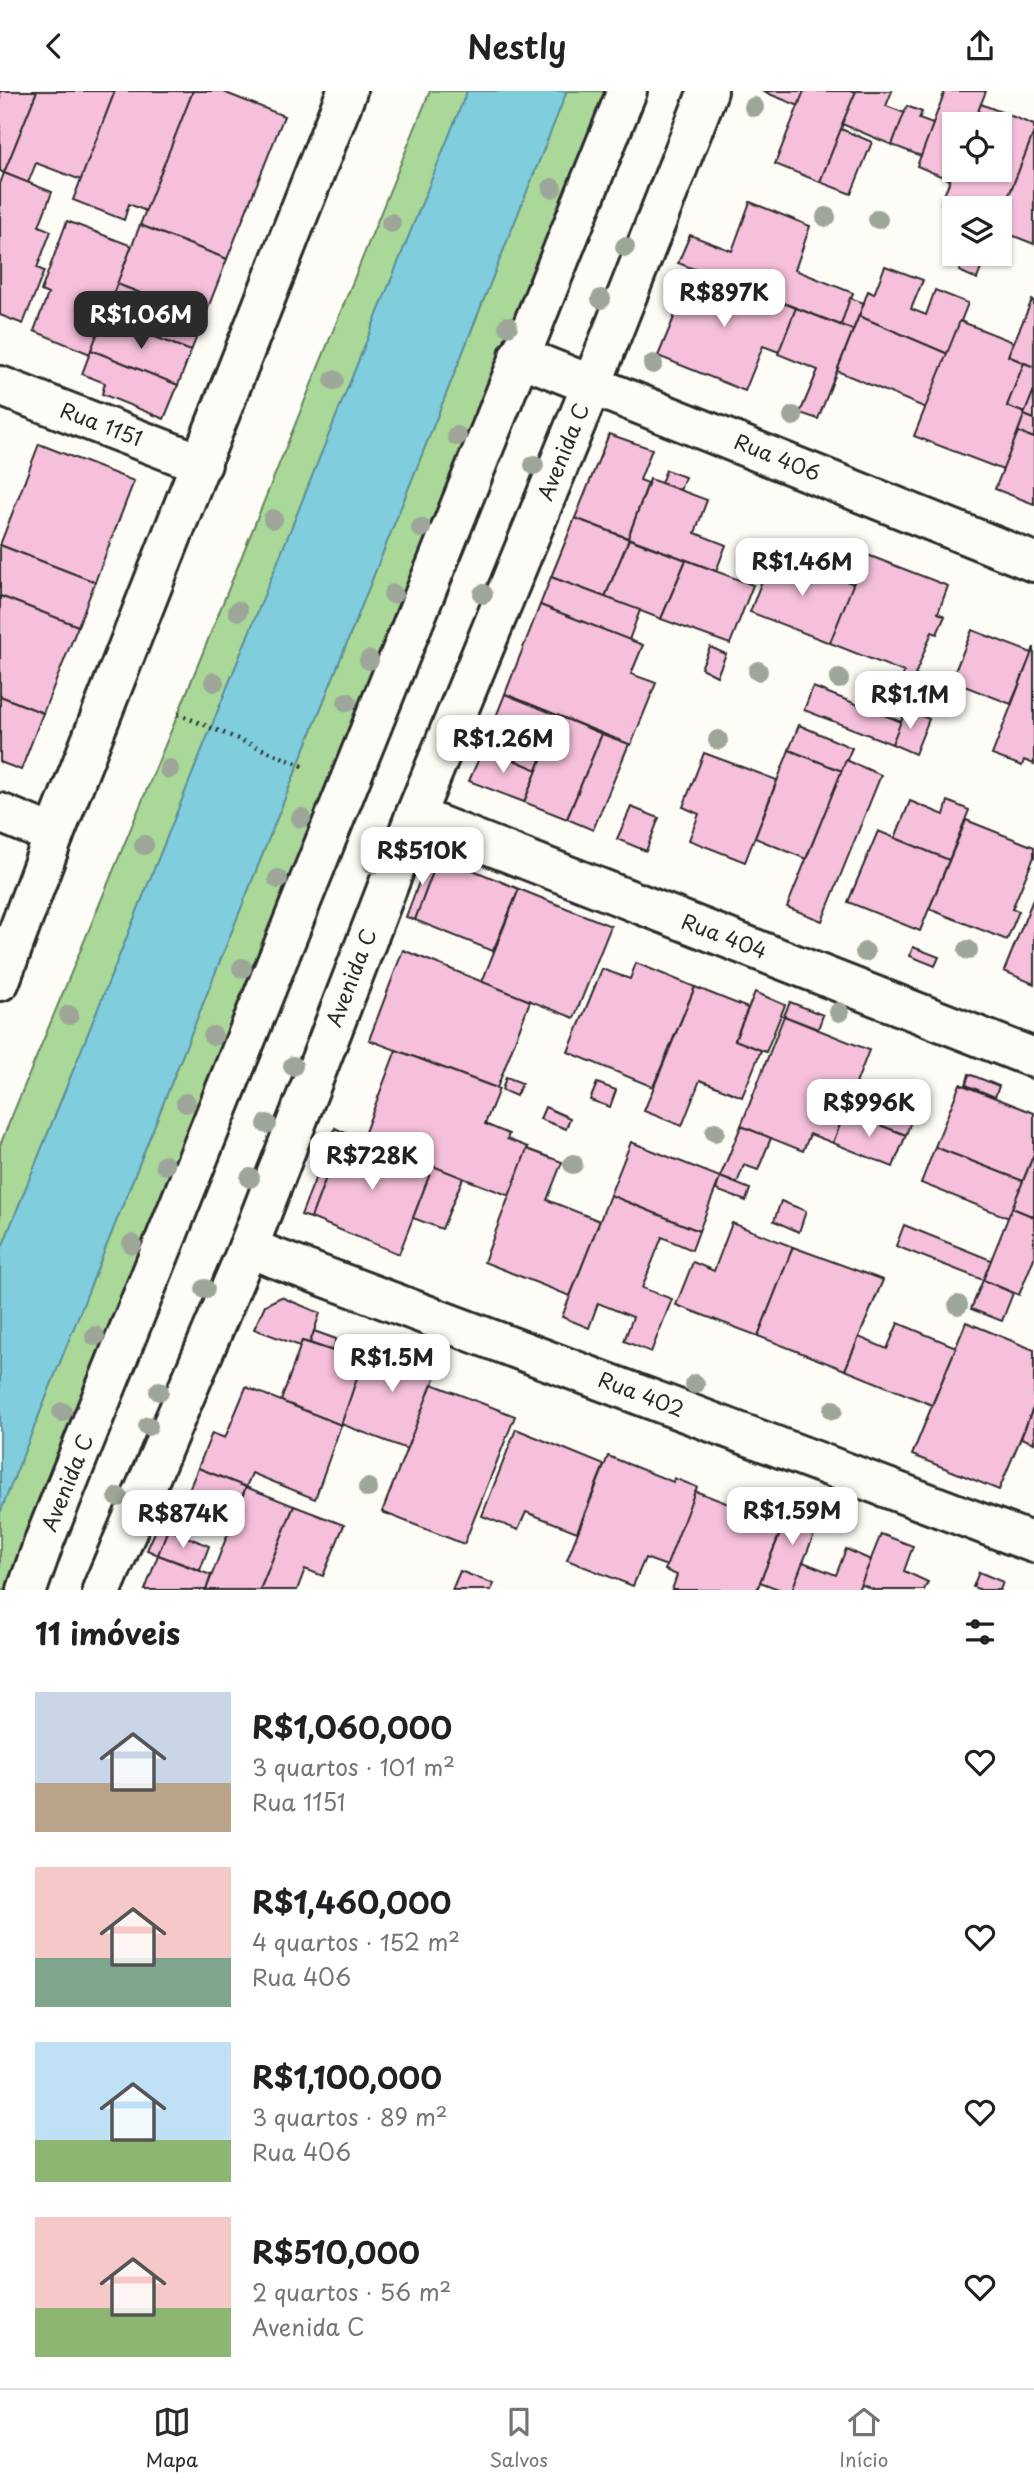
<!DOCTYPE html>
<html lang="pt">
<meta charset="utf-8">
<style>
body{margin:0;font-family:"Playpen Sans",sans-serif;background:#f6f6f6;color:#202124;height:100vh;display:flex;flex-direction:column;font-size:26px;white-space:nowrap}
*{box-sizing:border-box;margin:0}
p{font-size:23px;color:#757577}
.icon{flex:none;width:38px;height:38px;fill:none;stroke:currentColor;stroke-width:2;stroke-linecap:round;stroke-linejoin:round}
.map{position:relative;height:1499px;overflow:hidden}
.drawer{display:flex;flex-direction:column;background:#fff;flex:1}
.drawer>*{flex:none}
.fabs{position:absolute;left:942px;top:21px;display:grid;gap:14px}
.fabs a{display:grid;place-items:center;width:70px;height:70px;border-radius:0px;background:#fff;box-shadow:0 2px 5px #0004;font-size:35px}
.price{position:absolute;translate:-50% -60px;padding:0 16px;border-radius:14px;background:#fff;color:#222;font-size:23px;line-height:46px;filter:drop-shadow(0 2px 4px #0008)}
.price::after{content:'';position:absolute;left:50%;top:42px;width:21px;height:16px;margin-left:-10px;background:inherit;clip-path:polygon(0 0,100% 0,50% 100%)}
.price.active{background:#2b2b2b;color:#fff}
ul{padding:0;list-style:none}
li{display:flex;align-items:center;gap:21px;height:175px;padding:0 35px}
li span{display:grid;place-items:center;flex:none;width:196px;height:140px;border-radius:0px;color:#555}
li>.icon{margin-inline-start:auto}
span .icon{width:84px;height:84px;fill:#fffc;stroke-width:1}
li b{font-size:30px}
h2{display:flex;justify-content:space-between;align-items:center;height:84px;padding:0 35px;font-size:30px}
header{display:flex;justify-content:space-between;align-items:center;height:91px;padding:0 35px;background:#fff;font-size:32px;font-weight:600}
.menu{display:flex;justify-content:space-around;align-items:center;height:98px;border-top:2px solid #e0e0e0;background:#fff;font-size:19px;color:#757577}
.menu a{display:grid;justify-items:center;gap:4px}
.menu .active{color:#2b2b2b}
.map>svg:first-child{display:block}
.green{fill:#a9d898;stroke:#6a8262;stroke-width:2}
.water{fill:#7fcddd;stroke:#5d8c96;stroke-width:2}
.building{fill:#f6c0dc;stroke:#2b2b2b;stroke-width:2}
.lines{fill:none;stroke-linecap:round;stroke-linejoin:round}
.minor-casing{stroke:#2b2b2b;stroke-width:44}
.path{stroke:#2b2b2b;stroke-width:4.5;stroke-dasharray:2 5;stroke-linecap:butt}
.minor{stroke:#fdfcf7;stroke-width:38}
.tree{fill:#9ea699}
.labels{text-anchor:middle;stroke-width:5;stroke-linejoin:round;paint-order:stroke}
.street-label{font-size:21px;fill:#2b2b2b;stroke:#fdfcf7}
</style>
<header><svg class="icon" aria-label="back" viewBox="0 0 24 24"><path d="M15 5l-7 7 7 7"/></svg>Nestly<svg class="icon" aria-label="share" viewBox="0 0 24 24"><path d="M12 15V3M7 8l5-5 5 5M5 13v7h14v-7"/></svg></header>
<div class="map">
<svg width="1034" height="1499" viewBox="0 0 1034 1499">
<rect width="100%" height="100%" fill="#fdfcf7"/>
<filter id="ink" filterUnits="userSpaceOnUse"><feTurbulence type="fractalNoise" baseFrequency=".0143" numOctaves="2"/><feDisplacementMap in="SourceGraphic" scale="14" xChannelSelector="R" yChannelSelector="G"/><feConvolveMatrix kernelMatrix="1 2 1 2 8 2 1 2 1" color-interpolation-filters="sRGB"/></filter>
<g filter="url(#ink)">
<polygon class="green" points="430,0 609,0 17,1499 0,1499 0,1054 178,623"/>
<polygon class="water" points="467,0 567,0 0,1422 0,1161"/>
<g class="building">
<polygon points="0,0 37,0 4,82 0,80"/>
<polygon points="37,0 115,0 81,89 36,72 28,92 4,82"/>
<polygon points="115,0 193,0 146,120 129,113 124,129 73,109"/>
<polygon points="193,0 221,0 284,25 227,168 140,134"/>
<polygon points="762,0 804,0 799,15"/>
<polygon points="804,0 856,0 820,91 775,73"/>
<polygon points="856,0 892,0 886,15 905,22 892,54 842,33"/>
<polygon points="945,0 986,0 973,33 954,33 954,79 950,89 917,75"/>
<polygon points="981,13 1034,34 1034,41 999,130 999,117 954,118 941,112 954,79 999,79 999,33 973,33"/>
<polygon points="907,15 922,21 919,28 933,33 921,65 892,54"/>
<polygon points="841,38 872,51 851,103 820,91"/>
<polygon points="1034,41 1034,153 999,139 999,130"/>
<polygon points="4,82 52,101 39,135 51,140 37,177 44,180 23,233 0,224 0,93"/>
<polygon points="750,111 810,135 795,179 853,202 841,234 678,172 690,144 732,160"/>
<polygon points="67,130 132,155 90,263 34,240 48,203 41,200"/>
<polygon points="140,134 227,168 204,227 117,193"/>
<polygon points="965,166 983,172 977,188 959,180"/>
<polygon points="885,175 923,189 911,218 926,224 935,199 968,212 948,263 859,225 868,200 874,203"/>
<polygon points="694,178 796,217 779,261 763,255 745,300 658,265"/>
<polygon points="117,193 204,227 191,260 104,226"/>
<polygon points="850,207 864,212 853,239 841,234"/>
<polygon points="1032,209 1034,210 1034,276 1008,265"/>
<polygon points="796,217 853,239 818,328 800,322 818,279 778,263"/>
<polygon points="859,225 948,263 926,317 837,280"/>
<polygon points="104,226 191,260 178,294 91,259"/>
<polygon points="960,230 1013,251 1008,265 1024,272 1007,315 1025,322 1003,379 914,345"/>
<polygon points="91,259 178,294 164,328 102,303 105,292 82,283"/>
<polygon points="1024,272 1034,276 1034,299 1025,322 1007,315"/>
<polygon points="1034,299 1034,328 1024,324"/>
<polygon points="1024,324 1034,328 1034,347 1018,341"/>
<polygon points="1018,341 1034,347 1034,413 995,398"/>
<polygon points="609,343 652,358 640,389 648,392 628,447 575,427"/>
<polygon points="39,353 134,390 95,491 0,454"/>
<polygon points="666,379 685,386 680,399 661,392"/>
<polygon points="650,388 707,409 695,442 726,454 716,480 628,447"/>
<polygon points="575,427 629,448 605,506 551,486"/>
<polygon points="629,448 686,469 661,528 605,506"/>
<polygon points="0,454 95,491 78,535 0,505"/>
<polygon points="773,461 854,493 830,552 750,521"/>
<polygon points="865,463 948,495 938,522 945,525 937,543 932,541 915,584 920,586 917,592 902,587 904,581 830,552"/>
<polygon points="686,469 753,494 730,553 661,528"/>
<polygon points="551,486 640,519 629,549 540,514"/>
<polygon points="0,505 78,535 43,622 0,605"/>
<polygon points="540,514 643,554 631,583 656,592 631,654 505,603"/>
<polygon points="972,539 1032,562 1011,613 951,590"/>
<polygon points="710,556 726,563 717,585 701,577"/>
<polygon points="1034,556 1034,673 1024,669 1022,675 992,664"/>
<polygon points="813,596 902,631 892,653 804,619"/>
<polygon points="505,603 559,625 537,679 484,656"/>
<polygon points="0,605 43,622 21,679 0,671"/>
<polygon points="906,618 929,628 915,663 892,653"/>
<polygon points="559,625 602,643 567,728 524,711"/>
<polygon points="799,634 852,657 842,680 789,659"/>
<polygon points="602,643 629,653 593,739 567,728"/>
<polygon points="484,656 537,679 524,711 469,690"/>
<polygon points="789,659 842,680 806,768 755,747"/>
<polygon points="704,662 777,689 745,771 689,749 699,723 683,716"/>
<polygon points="846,669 881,684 822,830 787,816"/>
<polygon points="910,710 944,724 948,710 969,719 949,769 895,747"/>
<polygon points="631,716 659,727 646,760 617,748"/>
<polygon points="966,729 1034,756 1034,766 1012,818 1019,820 1007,849 929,818"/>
<polygon points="878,740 949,769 920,840 848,811"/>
<polygon points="430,762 439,765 415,829 406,826"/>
<polygon points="439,765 519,798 493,860 415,829"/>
<polygon points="519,798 611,835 574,927 482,891"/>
<polygon points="1034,806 1034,893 1004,880"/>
<polygon points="913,856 939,866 935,875 910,865"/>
<polygon points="403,859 530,910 497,997 369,949"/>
<polygon points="636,872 695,896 653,996 568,961 602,878 630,888"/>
<polygon points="695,896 748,917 735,949 761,959 742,1006 700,989 682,1035 644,1020"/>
<polygon points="755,901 785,914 766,961 735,949"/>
<polygon points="790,911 823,924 818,938 784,925"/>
<polygon points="784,925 869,959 833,1052 810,1043 803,1060 741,1035"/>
<polygon points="396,959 499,998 485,1033 509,1043 507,1048 528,1056 510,1105 362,1049"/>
<polygon points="969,983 999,995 995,1006 966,994"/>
<polygon points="506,986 522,992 516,1005 502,999"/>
<polygon points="597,992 616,999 610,1016 590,1009"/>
<polygon points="857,993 916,1016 906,1044 845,1021"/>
<polygon points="960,993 1034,1022 1034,1063 1023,1090 935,1056"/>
<polygon points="545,1016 570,1027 566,1038 540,1028"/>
<polygon points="845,1021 906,1044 893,1076 833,1052"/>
<polygon points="741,1035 771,1047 758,1079 744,1074 737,1092 720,1086"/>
<polygon points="335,1037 343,1041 311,1127 301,1124"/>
<polygon points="343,1041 433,1075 399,1163 311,1127"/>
<polygon points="631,1051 720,1086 699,1140 610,1104"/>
<polygon points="935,1056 1023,1090 1009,1127 921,1092"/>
<polygon points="527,1058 562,1071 547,1109 600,1130 570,1205 484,1171"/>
<polygon points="1034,1063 1034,1126 1012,1117"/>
<polygon points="433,1075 463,1087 442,1138 413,1127"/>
<polygon points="720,1086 750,1098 746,1110 716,1099"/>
<polygon points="610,1104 699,1140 692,1159 662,1146 642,1197 672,1208 651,1261 624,1250 633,1226 598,1212 589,1237 562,1226"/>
<polygon points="781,1110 806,1120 799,1141 774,1130"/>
<polygon points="1012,1117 1034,1126 1034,1167 1019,1204 983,1189"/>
<polygon points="732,1132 793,1156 758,1245 676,1214 693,1171 714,1180"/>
<polygon points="904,1134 991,1169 983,1189 896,1155"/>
<polygon points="793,1156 883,1189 845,1279 758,1245"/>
<polygon points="983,1189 1013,1202 1002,1230 971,1218"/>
<polygon points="281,1206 320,1222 310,1252 302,1250 300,1255 254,1238 265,1214"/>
<polygon points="966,1231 1034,1259 1034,1315 999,1399 912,1364"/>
<polygon points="898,1232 956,1256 932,1314 845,1279 859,1246 887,1258"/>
<polygon points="314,1240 336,1248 333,1260 310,1252"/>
<polygon points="389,1249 442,1270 407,1358 341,1333 362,1272 381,1269"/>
<polygon points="302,1250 333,1260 335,1256 364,1266 341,1334 281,1310"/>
<polygon points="432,1293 515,1325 464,1453 382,1421"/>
<polygon points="246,1296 341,1334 315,1408 252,1382 246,1396 198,1377 212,1342 225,1347"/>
<polygon points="1034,1315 1034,1352 1021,1347"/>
<polygon points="516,1338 604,1374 577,1441 526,1421 518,1439 482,1425"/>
<polygon points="608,1365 673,1391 674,1387 697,1396 667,1475 645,1467 633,1495 567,1469"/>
<polygon points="198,1377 246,1396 236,1420 188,1401"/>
<polygon points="246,1396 294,1415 260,1499 206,1499"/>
<polygon points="695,1400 783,1434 757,1499 672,1499 677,1484 665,1479"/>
<polygon points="794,1409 823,1421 792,1499 781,1499 760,1491"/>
<polygon points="294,1415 344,1434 323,1485 305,1478 297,1499 260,1499"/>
<polygon points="158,1434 168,1438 158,1464 147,1459"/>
<polygon points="168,1438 209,1455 200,1479 158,1464"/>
<polygon points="881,1443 913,1455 904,1480 928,1491 924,1499 874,1499 861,1493"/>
<polygon points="846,1458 871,1469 858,1499 792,1499 803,1471 836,1484"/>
<polygon points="158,1464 211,1484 206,1499 145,1499"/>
<polygon points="460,1480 494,1493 491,1499 452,1499"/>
<polygon points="979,1481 1003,1491 1000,1499 981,1499 973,1496"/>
</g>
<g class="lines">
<g class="minor-casing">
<g id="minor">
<polyline points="519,265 1034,471"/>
<polyline points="0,295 202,373"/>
<polyline points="0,722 54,744"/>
<polyline points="415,725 1034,967"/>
<polyline points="0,890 54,744 347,0"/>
<polyline points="248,1157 1034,1452"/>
<polyline points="27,1499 45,1448 627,0"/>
<polyline points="102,1499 248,1157 415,725 592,293 708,0"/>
</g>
</g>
<polyline class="path" points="178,623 303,675"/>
<use href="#minor" class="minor"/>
</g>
<g class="tree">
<circle cx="754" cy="16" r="10"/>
<circle cx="552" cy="97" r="10"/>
<circle cx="826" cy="126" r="10"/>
<circle cx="878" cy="128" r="10"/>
<circle cx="391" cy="132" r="10"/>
<circle cx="625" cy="156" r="10"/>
<circle cx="601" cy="208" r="10"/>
<circle cx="508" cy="235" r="10"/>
<circle cx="653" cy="273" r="10"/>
<circle cx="334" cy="289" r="10"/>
<circle cx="793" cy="325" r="10"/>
<circle cx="457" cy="345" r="10"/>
<circle cx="534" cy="374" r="10"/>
<circle cx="273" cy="428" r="10"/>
<circle cx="421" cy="437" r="10"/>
<circle cx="393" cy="503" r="10"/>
<circle cx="483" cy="503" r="10"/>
<circle cx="238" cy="520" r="10"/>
<circle cx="369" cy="569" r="10"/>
<circle cx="758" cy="580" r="10"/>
<circle cx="839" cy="588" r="10"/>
<circle cx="214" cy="591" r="10"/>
<circle cx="347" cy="611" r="10"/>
<circle cx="718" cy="649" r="10"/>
<circle cx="169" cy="678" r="10"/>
<circle cx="301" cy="727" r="10"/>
<circle cx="144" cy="754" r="10"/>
<circle cx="373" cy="773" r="10"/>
<circle cx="278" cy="788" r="10"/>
<circle cx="968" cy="859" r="10"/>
<circle cx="865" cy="861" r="10"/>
<circle cx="242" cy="877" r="10"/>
<circle cx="839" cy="921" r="10"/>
<circle cx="69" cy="924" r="10"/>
<circle cx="213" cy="945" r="10"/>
<circle cx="293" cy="975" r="10"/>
<circle cx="186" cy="1012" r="10"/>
<circle cx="267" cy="1033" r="10"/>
<circle cx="715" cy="1041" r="10"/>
<circle cx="573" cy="1073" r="10"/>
<circle cx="165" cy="1074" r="10"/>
<circle cx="250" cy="1087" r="10"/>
<circle cx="132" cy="1153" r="10"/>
<circle cx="205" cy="1198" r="10"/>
<circle cx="958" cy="1214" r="10"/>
<circle cx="95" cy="1245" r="10"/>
<circle cx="695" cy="1293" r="10"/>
<circle cx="159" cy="1300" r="10"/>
<circle cx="833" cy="1319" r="10"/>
<circle cx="62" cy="1321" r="10"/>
<circle cx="148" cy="1335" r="10"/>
<circle cx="368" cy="1397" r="10"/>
<circle cx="118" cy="1406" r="10"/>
</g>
</g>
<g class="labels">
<g class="street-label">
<text transform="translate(101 334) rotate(21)" y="7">Rua 1151</text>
<text transform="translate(564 361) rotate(-68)" y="7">Avenida C</text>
<text transform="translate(777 367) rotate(22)" y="7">Rua 406</text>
<text transform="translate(724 846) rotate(21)" y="7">Rua 404</text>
<text transform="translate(352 887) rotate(-69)" y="7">Avenida C</text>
<text transform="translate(641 1304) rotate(21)" y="7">Rua 402</text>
<text transform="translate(68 1392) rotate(-68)" y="7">Avenida C</text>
</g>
</g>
</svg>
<div class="fabs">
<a><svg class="icon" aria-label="locate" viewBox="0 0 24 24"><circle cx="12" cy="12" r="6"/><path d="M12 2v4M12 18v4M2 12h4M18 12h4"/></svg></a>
<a><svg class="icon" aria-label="layers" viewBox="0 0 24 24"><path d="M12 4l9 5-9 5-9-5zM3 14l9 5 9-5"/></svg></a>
</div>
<b class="price" style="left:724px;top:238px">R$897K</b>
<b class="price active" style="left:141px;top:260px">R$1.06M</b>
<b class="price" style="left:802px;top:507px">R$1.46M</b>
<b class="price" style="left:910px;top:640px">R$1.1M</b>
<b class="price" style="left:503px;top:684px">R$1.26M</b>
<b class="price" style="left:422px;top:796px">R$510K</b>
<b class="price" style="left:869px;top:1048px">R$996K</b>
<b class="price" style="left:372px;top:1101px">R$728K</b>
<b class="price" style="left:392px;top:1303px">R$1.5M</b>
<b class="price" style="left:792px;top:1456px">R$1.59M</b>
<b class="price" style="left:183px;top:1459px">R$874K</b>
</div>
<section class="drawer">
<h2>11 imóveis<svg class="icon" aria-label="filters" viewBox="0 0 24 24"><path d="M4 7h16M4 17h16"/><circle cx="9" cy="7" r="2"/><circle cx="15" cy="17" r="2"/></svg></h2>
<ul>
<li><span style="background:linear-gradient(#c9d6e8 65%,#b9a48a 0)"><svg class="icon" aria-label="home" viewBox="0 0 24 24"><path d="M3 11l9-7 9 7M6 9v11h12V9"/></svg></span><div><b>R$1,060,000</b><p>3 quartos · 101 m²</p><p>Rua 1151</p></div><svg class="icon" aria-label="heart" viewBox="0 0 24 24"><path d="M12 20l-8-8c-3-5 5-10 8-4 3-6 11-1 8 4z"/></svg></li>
<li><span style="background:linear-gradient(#f6c9c9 65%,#7fa58c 0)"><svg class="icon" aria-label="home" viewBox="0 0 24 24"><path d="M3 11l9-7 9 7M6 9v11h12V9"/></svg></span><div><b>R$1,460,000</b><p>4 quartos · 152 m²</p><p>Rua 406</p></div><svg class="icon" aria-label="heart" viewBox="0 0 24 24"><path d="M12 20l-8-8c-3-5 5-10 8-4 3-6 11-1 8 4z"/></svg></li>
<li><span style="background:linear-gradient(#bfe0f5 70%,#8fb573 0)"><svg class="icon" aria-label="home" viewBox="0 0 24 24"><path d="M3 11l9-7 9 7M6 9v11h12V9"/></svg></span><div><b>R$1,100,000</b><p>3 quartos · 89 m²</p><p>Rua 406</p></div><svg class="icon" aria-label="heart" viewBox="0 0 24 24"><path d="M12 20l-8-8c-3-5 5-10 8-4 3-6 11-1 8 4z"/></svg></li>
<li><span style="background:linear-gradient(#f6c9c9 65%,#8fb573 0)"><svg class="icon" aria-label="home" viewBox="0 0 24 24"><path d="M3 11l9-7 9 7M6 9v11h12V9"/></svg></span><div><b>R$510,000</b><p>2 quartos · 56 m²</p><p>Avenida C</p></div><svg class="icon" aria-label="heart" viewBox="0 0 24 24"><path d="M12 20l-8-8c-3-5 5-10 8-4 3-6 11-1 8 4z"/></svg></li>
</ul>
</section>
<nav class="menu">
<a class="active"><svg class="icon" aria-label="map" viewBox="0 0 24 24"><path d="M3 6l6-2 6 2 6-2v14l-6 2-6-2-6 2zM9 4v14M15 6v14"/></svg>Mapa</a>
<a><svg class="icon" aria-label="saved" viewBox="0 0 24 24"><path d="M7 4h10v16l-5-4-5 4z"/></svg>Salvos</a>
<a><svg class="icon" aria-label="home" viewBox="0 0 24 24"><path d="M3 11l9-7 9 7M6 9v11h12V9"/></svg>Início</a>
</nav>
